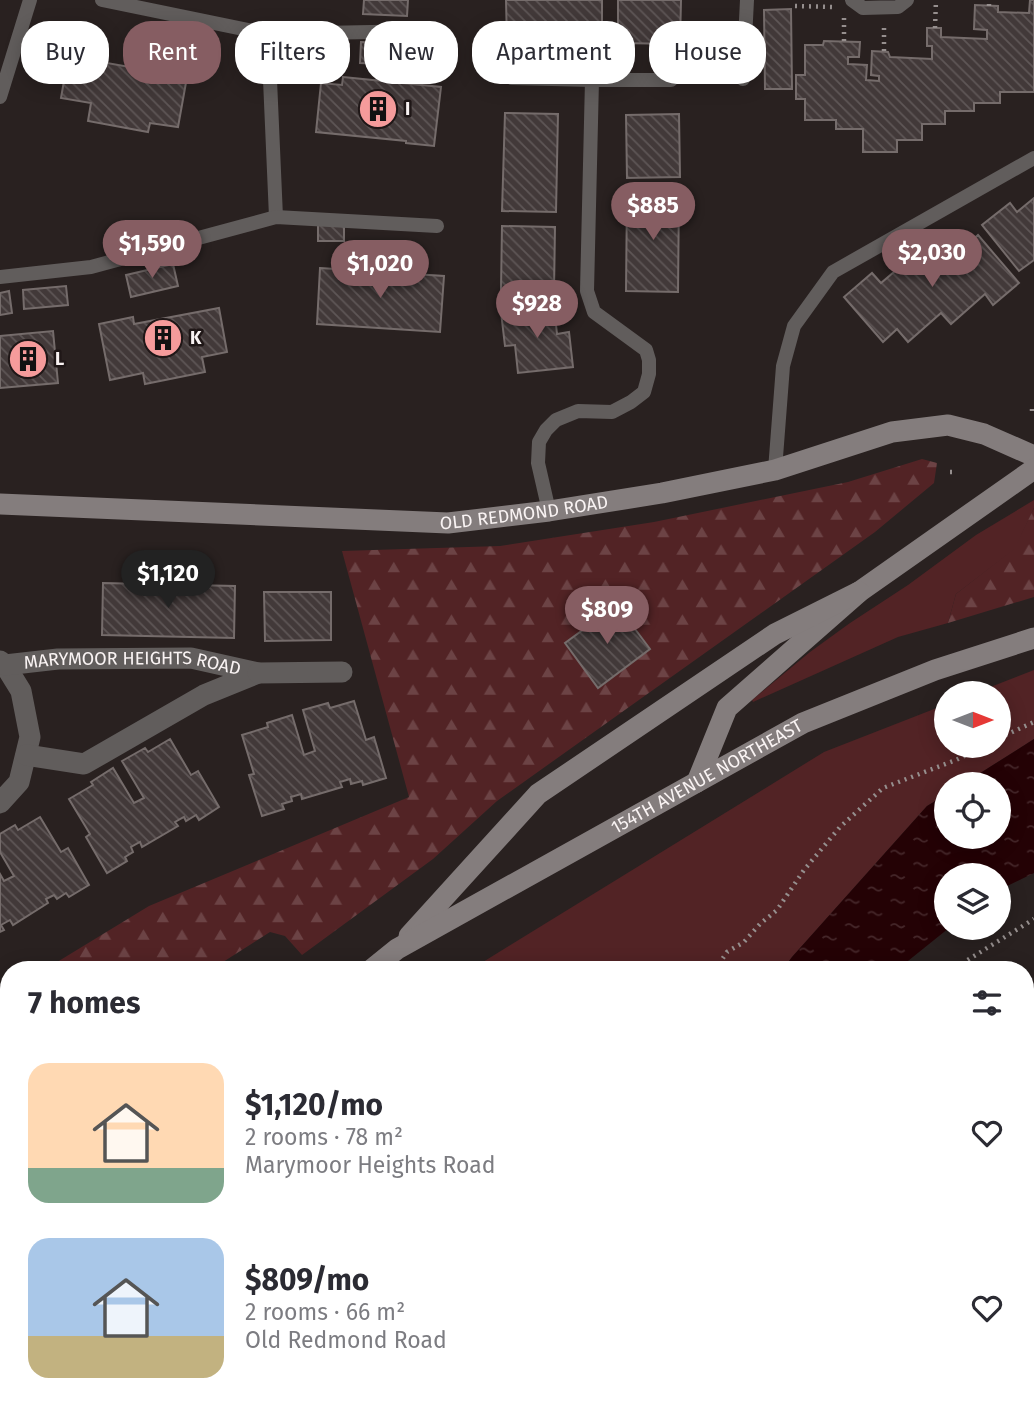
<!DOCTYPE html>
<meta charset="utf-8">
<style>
body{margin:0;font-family:"Fira Sans",sans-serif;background:#f7f7f7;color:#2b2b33;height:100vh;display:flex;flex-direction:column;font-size:26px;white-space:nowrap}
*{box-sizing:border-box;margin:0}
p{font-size:23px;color:#7c7c81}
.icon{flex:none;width:38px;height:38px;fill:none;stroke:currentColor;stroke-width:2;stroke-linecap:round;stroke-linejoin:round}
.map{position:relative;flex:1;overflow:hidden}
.sheet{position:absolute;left:0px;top:961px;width:1034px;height:450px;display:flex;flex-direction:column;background:#fff;border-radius:28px 28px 0 0;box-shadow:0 4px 18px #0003}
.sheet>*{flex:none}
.guide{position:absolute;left:21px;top:21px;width:992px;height:63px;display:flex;gap:14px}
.needle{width:46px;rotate:90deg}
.tools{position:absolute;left:934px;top:681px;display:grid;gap:14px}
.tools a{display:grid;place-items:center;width:77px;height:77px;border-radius:50%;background:#fff;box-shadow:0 4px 18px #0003;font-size:35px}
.price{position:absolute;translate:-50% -60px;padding:0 16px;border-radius:24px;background:#865d62;color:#fff;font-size:23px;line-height:46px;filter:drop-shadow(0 2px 4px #0008)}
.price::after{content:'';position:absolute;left:50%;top:42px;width:21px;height:16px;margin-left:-10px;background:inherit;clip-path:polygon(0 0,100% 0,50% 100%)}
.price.on{background:#222;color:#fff}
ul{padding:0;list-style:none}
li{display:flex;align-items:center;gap:21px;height:175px;padding:0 28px}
li span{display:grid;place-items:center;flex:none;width:196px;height:140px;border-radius:21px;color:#555}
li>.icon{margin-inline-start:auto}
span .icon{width:84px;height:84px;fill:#fffc;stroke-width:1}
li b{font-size:30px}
h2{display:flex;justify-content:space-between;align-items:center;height:84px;padding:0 28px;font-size:30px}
.pill{padding:0 24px;border-radius:28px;background:#fff;box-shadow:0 4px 18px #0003;font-size:24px;line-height:63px}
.pill.on{background:#865d62;color:#fff}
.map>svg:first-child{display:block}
.grass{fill:#522325}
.forest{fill:url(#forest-firs)}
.water{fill:url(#water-ripples)}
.building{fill:url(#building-back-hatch);stroke:#756c6b;stroke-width:2}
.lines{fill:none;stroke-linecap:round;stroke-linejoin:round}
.path{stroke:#968f8e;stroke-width:4.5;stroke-dasharray:2 5;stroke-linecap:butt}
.lane{stroke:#615d5c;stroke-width:14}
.street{stroke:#615d5c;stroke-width:21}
.secondary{stroke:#847d7d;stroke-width:21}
.labels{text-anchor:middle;stroke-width:5;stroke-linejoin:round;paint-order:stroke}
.poi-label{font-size:18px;font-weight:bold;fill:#f9f3f3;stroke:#1f1717;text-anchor:start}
.street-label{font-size:18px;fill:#f9f3f3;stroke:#1f1717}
</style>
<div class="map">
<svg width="1034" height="1410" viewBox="0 0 1034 1410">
<defs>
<pattern id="forest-firs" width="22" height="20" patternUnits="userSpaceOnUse" patternTransform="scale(1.75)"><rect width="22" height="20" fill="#522325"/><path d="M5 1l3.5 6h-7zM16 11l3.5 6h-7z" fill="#6c4345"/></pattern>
<pattern id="water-ripples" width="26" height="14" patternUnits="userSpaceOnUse" patternTransform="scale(1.75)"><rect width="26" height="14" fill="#240205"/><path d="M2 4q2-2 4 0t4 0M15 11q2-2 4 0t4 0" fill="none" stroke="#45272a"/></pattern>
<pattern id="building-back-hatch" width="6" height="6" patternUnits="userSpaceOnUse" patternTransform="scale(1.75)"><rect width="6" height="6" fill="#423939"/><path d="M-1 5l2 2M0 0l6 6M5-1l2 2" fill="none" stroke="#5e5656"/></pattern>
</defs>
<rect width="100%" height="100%" fill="#292120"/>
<g class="grass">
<polygon points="1034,500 1034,508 1015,549 956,594 948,623 898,637 753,702 752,700 810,652 850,623 908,585 976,535"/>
<polygon points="1034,670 1034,739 963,784 947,784 947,794 927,806 792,957 783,969 597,970 569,963 562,969 470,970 824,752 947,704 947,746 999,746 999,693 975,693"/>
</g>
<g class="forest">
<polygon points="922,459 937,463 934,483 875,532 497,801 433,859 302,955 285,936 270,932 212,969 44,970 149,906 409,797 342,551 500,546 654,522 848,482"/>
<polygon points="1034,508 1034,597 948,623 956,594 1014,549"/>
<polygon points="9,991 9,1130 0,1134 0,996"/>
</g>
<g class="water">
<polygon points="1034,739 1034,873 999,890 999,875 947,875 947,928 949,928 898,969 783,969 792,957 927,806 947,794 947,836 999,836 999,784 963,784"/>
<polygon points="491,1402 582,1402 576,1410 486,1410"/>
</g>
<g class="building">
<polygon points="364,0 408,0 407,16 363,14"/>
<polygon points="506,0 602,0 602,41 507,43"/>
<polygon points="618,0 681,0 680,44 618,43"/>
<polygon points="1030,0 1034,0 1034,92 1000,92 1000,103 974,103 974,111 945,111 945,124 922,124 922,140 897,140 897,152 863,152 863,129 836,129 836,120 805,120 805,99 796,99 796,75 805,75 805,45 823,45 824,41 860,42 859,57 848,57 848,64 867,65 866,80 879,81 879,76 871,75 872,51 888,52 890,57 932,59 932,46 927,46 927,28 941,28 941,37 987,39 987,30 974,29 975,5 998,6 998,12 1029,13"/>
<polygon points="791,9 792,89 765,89 764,10"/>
<polygon points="305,36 349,44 346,61 302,53"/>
<polygon points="71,41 104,47 101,62 187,77 178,127 150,123 148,132 88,121 91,103 61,98"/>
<polygon points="361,42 408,44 407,65 360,63"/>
<polygon points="343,77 441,87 434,146 406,143 406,141 316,132 321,83 342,85"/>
<polygon points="505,113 558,114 556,212 502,211"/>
<polygon points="679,114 680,177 627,178 626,115"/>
<polygon points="627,193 679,193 678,292 626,291"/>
<polygon points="1034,198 1034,260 1019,271 982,225 1010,203 1017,212"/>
<rect x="318" y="225" width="26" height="16"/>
<polygon points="502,226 555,227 554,290 501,289"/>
<polygon points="958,234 967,245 978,235 1019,283 993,305 985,294 951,324 941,313 908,342 897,329 883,342 844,297 872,273 881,283 915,254 924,264"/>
<polygon points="173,264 178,286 131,297 126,275"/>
<polygon points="320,268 444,276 440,332 317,324"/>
<polygon points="66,286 68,305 24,309 23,290"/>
<polygon points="9,291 12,313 0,315 0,293"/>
<polygon points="554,306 557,334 569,332 573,367 518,373 515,345 505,346 501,312"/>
<polygon points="219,308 227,352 202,357 205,372 145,384 143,373 110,380 99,324 133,317 134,324"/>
<polygon points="53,331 58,383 0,388 0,336"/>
<polygon points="103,583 235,586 234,638 102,635"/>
<polygon points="264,592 331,592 331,640 265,641"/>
<polygon points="617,605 650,649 598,688 565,643"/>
<polygon points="354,701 366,740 374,737 386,778 363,785 362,781 351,784 350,779 340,782 342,787 302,799 301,794 291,797 292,801 282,804 284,809 262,816 249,775 254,774 242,735 268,727 267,723 292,715 304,755 315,751 303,710 328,703 330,708"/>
<polygon points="170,739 191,775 198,771 219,807 199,820 196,815 186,821 184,817 175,822 178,826 142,847 140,842 131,847 133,852 125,857 127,861 107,873 86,837 90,834 69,799 93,785 91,782 113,768 134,803 144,798 122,761 145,748 148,752"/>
<polygon points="40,817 61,852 68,848 89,885 69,897 66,893 57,899 54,895 46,899 48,903 13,925 10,920 1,925 4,930 0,932 0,874 4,881 14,876 0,852 0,834 15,825 18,830"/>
<polygon points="1034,1082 1034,1157 1026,1147 1026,1099 1029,1096 1026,1089"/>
<polygon points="9,1148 9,1202 0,1213 0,1153"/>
<rect x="1026" y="1177" width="8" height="126"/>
<rect x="1026" y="1367" width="8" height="31"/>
<polygon points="53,1402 82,1402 76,1410 47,1410"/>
<polygon points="124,1402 153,1402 147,1410 118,1410"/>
<polygon points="286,1402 360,1402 310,1410 288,1410"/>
<polygon points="799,1402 866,1402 859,1410 802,1410 805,1406"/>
<polygon points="890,1402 918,1402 913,1410 885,1410"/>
</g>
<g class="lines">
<g class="path">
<polyline points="795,6 833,7"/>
<polyline points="989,6 989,0"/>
<polyline points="884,28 884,52"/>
<polyline points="935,28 936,0"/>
<polyline points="844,41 844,18"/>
<polyline points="1032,411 1032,406"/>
<polyline points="950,472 953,472"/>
<polyline points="999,738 1034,722"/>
<polyline points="715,970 727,952 744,942 760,924 777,910 804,870 840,827 883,788 956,760 984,746"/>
<polyline points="958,970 966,961 1034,919"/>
<polyline points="1008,970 1011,963"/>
<polyline points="1026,1166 1034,1166"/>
<polyline points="1026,1308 1034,1308"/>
<polyline points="743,1402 748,1410"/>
<polyline points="406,1410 412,1402"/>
<polyline points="645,1410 651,1402"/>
<polyline points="718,1410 725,1402"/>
<polyline points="878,1410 883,1402"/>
</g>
<g class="lane">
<polyline points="102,0 268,34 423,31"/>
<polyline points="852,0 863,8 898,7 907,0"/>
<polyline points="268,34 276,217"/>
<polyline points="512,78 592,80 671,80"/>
<polyline points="743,79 747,0"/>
<polyline points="0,97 30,0"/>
<polyline points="0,277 91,267 276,217 437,226"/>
<polyline points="775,470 783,366 794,326 833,272 1034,158"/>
<polyline points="549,511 538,463 539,442 546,430 556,420 578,411 612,412 631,402 644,392 649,374 649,360 646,350 594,312 587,291 592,80"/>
</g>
<g class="street">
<polyline points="0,661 5,665 21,691 30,737 19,782 0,803"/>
<path id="s1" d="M5 665 58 659 191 658 258 673 204 695 84 764 26 755"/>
<polyline points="258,673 342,672"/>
</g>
<g class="secondary">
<path id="s2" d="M0 504 448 523 549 511 662 493 775 470 892 432 948 425 984 434 1034 456"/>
<polyline points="697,782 727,708 859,592 1034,469"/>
<polyline points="409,936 538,794 775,634 859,592"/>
<path id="s3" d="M371 970 397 949 803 723 935 670 1034 638"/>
<polyline points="0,1309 9,1299"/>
</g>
</g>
<defs>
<g id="building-disc" transform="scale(2.0125)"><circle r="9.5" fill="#f59b9b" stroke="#1f1717"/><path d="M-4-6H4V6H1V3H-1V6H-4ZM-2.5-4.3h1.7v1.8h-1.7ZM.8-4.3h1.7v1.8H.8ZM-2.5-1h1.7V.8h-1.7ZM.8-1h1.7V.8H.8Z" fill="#111"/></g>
</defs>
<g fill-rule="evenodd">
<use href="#building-disc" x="378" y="109"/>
<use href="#building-disc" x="163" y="338"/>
<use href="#building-disc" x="28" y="359"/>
</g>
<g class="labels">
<g class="poi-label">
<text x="405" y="115">I</text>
<text x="190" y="344">K</text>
<text x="55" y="365">L</text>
</g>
<g class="street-label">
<text dy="6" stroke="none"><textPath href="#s2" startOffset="525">OLD REDMOND ROAD</textPath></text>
<text dy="6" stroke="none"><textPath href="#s1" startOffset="128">MARYMOOR HEIGHTS ROAD</textPath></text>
<text dy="6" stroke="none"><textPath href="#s3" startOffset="388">154TH AVENUE NORTHEAST</textPath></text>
</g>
</g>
</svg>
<div class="tools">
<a><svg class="needle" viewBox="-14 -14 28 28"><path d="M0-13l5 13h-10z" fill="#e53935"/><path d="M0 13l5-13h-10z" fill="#7c7c81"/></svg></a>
<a><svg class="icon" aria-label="locate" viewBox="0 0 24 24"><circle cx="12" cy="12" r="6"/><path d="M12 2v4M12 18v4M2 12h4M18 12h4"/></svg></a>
<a><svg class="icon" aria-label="layers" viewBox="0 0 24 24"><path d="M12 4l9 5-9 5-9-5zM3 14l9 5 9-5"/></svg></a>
</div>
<b class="price" style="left:653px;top:242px">$885</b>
<b class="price" style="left:152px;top:280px">$1,590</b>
<b class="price" style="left:932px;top:289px">$2,030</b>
<b class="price" style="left:380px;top:300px">$1,020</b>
<b class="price" style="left:537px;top:340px">$928</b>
<b class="price on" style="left:168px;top:610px">$1,120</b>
<b class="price" style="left:607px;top:646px">$809</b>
<div class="guide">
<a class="pill">Buy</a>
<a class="pill on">Rent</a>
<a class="pill">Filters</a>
<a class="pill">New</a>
<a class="pill">Apartment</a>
<a class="pill">House</a>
</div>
<section class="sheet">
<h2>7 homes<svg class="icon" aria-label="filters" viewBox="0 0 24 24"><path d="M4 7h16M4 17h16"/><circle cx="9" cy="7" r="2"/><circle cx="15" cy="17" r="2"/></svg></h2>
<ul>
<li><span style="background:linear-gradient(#ffd9b3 75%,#7fa58c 0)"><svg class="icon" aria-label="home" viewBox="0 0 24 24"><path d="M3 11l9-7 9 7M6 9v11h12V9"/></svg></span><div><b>$1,120/mo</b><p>2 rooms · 78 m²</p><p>Marymoor Heights Road</p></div><svg class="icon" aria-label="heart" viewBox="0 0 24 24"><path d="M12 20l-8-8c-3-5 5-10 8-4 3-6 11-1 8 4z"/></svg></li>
<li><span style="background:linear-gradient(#a9c7e8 70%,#c2b280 0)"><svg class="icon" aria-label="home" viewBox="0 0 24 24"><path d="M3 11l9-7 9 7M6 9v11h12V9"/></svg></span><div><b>$809/mo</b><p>2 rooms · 66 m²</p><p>Old Redmond Road</p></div><svg class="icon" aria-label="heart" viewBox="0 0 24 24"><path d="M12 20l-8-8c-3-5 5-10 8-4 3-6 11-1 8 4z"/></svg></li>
</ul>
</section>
</div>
